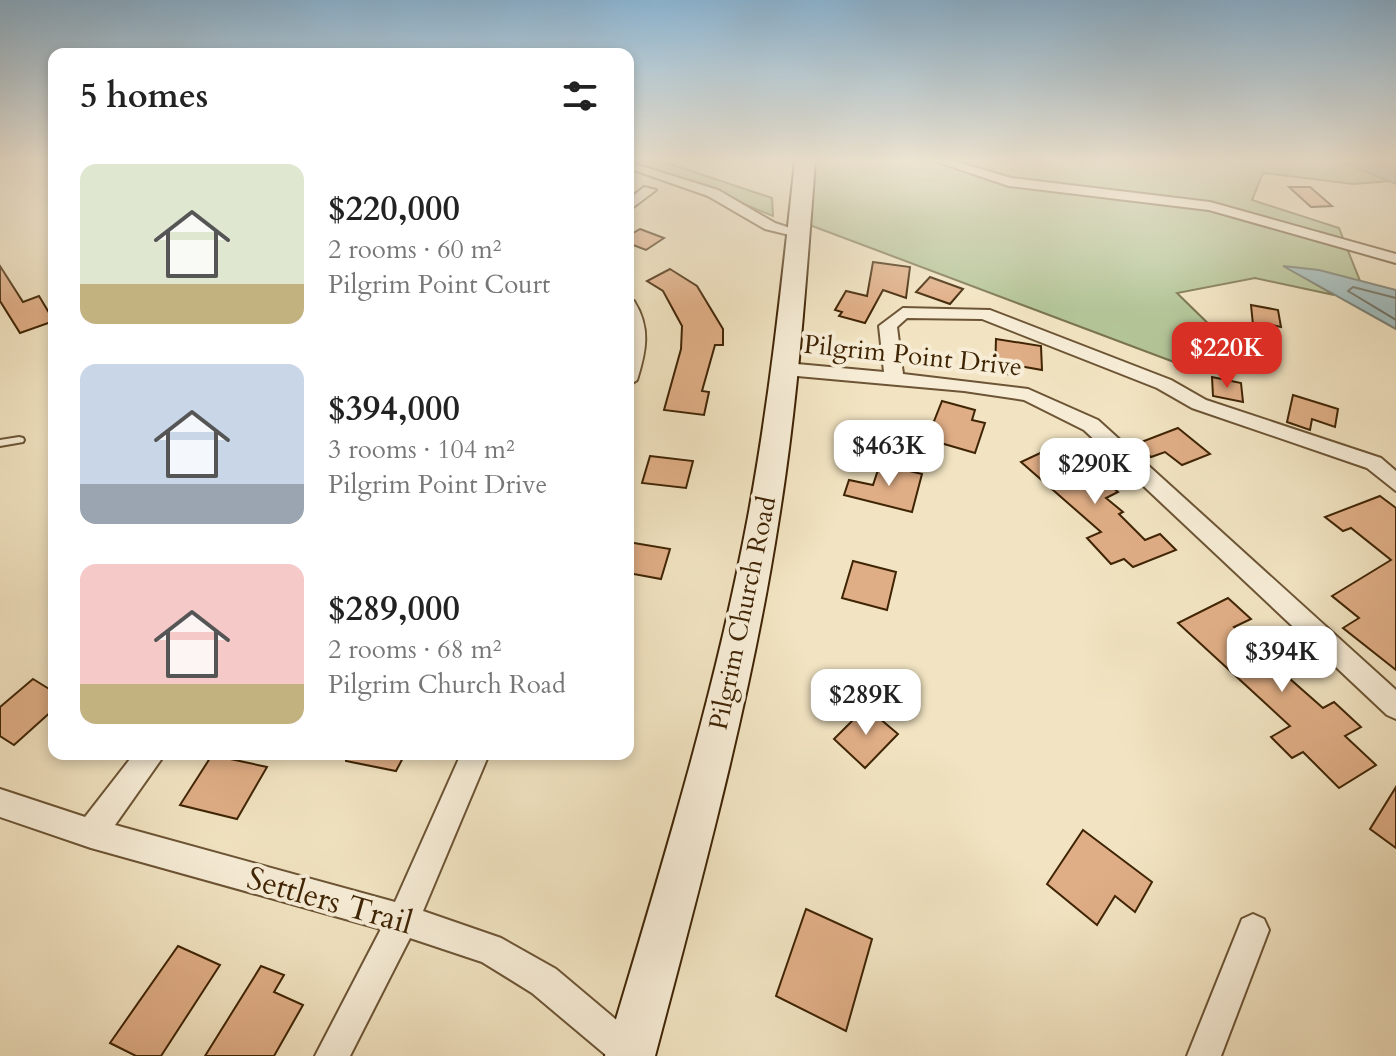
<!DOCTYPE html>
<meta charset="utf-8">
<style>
body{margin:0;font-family:Cardo,serif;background:#f2f2f2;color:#222;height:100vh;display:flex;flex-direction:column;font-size:30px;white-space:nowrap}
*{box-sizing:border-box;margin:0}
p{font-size:26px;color:#767676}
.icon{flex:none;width:44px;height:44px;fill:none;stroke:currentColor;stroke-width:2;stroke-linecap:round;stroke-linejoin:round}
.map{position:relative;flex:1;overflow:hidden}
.details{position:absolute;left:48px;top:48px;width:586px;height:712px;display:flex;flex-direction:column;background:#fff;border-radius:16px;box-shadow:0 4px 12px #0003}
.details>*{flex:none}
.price{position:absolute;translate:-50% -68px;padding:0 18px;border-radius:16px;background:#fff;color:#222;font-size:26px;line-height:52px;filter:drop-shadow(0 2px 4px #0008)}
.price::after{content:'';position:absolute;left:50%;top:48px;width:24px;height:18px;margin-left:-12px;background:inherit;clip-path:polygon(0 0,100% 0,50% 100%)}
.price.on{background:#d93025;color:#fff}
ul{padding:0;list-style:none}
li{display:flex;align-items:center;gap:24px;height:200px;padding:0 32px}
li span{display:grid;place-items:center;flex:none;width:224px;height:160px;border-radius:16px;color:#555}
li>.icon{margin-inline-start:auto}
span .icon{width:96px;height:96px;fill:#fffc;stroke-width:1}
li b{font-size:34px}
h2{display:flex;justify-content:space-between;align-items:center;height:96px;padding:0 32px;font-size:34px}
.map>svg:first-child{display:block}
.green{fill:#b4c598;stroke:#7a744e;stroke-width:2}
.water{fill:#a0bcbe;stroke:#797f74;stroke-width:2}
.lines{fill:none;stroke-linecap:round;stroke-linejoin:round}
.shore{stroke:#707061;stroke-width:2}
.building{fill:#e0ae86;stroke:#3f2404;stroke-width:2}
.lane-casing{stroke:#6c5434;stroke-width:4}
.street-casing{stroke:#6c5434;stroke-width:4}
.secondary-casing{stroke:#3f2404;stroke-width:4}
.lane{fill:#f7edd7;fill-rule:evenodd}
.street{fill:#f7edd7;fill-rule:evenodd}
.secondary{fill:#f7edd7;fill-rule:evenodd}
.labels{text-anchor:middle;stroke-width:8;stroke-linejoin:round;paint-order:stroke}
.street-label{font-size:26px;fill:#3f2404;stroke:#f7edd7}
.near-street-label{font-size:32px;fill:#3f2404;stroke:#f7edd7}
</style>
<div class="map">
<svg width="1396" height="1056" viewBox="0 0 1396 1056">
<rect width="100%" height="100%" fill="#f2e4c2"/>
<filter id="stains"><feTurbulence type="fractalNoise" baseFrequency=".0025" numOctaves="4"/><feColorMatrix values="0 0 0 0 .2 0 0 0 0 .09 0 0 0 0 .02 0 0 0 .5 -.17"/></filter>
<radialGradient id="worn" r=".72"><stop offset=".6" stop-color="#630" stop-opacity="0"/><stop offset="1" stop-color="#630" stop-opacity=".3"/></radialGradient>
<g class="green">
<polygon points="629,162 664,162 772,198 773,216 676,176"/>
<polygon points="809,162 1350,162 1390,181 1353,184 1263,173 1252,200 1339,228 1360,281 1286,267 1334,295 1255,278 1177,293 1222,337 1190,368 799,221 805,165"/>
</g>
<g class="water">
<polygon points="1343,162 1396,162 1396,184"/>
<polygon points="1283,266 1319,270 1396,290 1396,329"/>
</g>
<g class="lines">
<polyline class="shore" points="1396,298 1353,287 1348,291 1396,320"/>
</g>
<g class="building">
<polygon points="1289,187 1310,187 1332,206 1311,207"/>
<polygon points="640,229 664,238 646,250 628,243 628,236"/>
<polygon points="873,262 910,267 906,298 883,290 865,323 839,316 842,312 835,310 846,291 867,296"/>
<polygon points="0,266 23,302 39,296 54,321 20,333 0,301"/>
<polygon points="670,269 697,286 723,329 723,345 715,345 702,391 709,392 704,415 664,410 681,349 682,326 663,291 647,281"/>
<polygon points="930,277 963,289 950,304 916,292"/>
<polygon points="1251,305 1278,310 1281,327 1272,325 1277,358 1256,354"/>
<polygon points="996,339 1041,346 1042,370 1019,366 1018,376 995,372"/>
<polygon points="1212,377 1241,383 1243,402 1213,396"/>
<polygon points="1293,395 1338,409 1335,427 1312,419 1310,430 1287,422"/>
<polygon points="942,401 975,410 972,420 985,423 975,453 927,439"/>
<polygon points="1178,428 1210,454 1182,465 1165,452 1151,457 1136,444"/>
<polygon points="1066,441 1083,455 1078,457 1118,492 1106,498 1123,512 1119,514 1145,540 1160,534 1176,550 1133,567 1124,559 1111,564 1087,538 1101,532 1021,462"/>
<polygon points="650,456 693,461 686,488 642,483"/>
<polygon points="880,464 922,474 912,512 844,495 849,480 873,485"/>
<polygon points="1380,496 1396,508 1396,670 1343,628 1359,618 1332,596 1391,560 1351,528 1343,531 1325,517"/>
<polygon points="628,542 670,549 661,579 628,573"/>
<polygon points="853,561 896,572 887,610 842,598"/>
<polygon points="1228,598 1251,619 1234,627 1263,653 1279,644 1306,667 1289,678 1323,708 1334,702 1361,727 1345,736 1376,765 1339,788 1303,752 1292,758 1271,737 1290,726 1178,623"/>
<polygon points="33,679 54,692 54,709 14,745 0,736 0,707"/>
<polygon points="866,707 898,734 865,768 834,739"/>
<polygon points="346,754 405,754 396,771 346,761"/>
<polygon points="212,755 267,767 237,819 180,805"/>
<polygon points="1396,787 1396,848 1370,829"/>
<polygon points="1083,830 1152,882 1135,912 1115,896 1097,925 1047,884"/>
<polygon points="806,909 872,939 846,1031 776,996"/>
<polygon points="178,946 220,965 161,1056 136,1056 110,1043"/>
<polygon points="261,966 284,975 274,992 303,1005 274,1056 205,1056"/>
</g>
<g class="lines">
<g class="lane-casing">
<polygon id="lane" points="19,437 23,438 24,440 23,442 0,446 0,440"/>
</g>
<g class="street-casing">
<g id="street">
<polygon points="628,162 718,190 775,223 805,233 798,237 765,229 708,196 628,168"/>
<polygon points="938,162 957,162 1011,178 1210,202 1396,254 1396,263 1209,210 1009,186"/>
<polygon points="644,187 656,190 628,211 628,200"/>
<path d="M628 300 634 301C651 328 646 351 637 380L628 386Z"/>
<polygon points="903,308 990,310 1171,380 1206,400 1381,458 1396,471 1396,491 1367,468 1192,408 1157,388 982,319 907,318 897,327 903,374 1028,389 1098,420 1396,690 1396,719 1387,715 1084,430 1024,400 964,391 786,375 777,369 786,363 884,372 879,326"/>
<polygon points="134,754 165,754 115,825 395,902 461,754 489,754 423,911 501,938 556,969 645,1044 650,1056 607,1056 532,993 482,962 410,938 350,1056 315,1056 381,929 91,848 0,817 0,789 85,817"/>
<polygon points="1253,914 1264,919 1269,930 1221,1056 1187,1056 1242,919"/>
</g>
</g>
<g class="secondary-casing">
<path id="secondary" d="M795 162H815C806 281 798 400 779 518 751 700 702 878 655 1056H605C658 878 714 699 748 517 770 399 782 281 795 162Z"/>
</g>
<use href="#lane" class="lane"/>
<use href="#street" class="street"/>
<use href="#secondary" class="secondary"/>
</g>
<linearGradient id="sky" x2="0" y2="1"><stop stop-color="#8bb7d7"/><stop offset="0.52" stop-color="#f9f3e4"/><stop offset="1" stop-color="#f9f3e4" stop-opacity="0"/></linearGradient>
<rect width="1396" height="309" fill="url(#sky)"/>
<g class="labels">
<g class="street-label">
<text transform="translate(913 355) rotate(6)" y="9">Pilgrim Point Drive</text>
<text transform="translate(742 613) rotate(-78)" y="9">Pilgrim Church Road</text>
</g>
<g class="near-street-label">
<text transform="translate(330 900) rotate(16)" y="11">Settlers Trail</text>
</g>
</g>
<rect width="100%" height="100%" filter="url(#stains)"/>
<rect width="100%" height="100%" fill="url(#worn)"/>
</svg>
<b class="price on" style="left:1227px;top:390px">$220K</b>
<b class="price" style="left:889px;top:488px">$463K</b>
<b class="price" style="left:1095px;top:506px">$290K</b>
<b class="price" style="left:1282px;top:694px">$394K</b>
<b class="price" style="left:866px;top:737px">$289K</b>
<section class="details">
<h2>5 homes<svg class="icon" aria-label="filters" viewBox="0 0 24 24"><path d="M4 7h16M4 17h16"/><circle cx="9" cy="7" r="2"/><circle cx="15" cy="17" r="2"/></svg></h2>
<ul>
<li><span style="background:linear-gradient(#dfe7d0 75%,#c2b280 0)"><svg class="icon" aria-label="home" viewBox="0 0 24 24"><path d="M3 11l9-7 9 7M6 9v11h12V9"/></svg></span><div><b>$220,000</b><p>2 rooms · 60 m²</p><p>Pilgrim Point Court</p></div></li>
<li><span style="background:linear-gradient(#c9d6e8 75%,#9aa5b1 0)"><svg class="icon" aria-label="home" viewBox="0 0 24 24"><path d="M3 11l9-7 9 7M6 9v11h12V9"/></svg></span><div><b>$394,000</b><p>3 rooms · 104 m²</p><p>Pilgrim Point Drive</p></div></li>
<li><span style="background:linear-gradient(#f6c9c9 75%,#c2b280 0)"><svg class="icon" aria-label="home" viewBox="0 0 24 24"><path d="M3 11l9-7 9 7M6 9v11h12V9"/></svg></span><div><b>$289,000</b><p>2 rooms · 68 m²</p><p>Pilgrim Church Road</p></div></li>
</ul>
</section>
</div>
